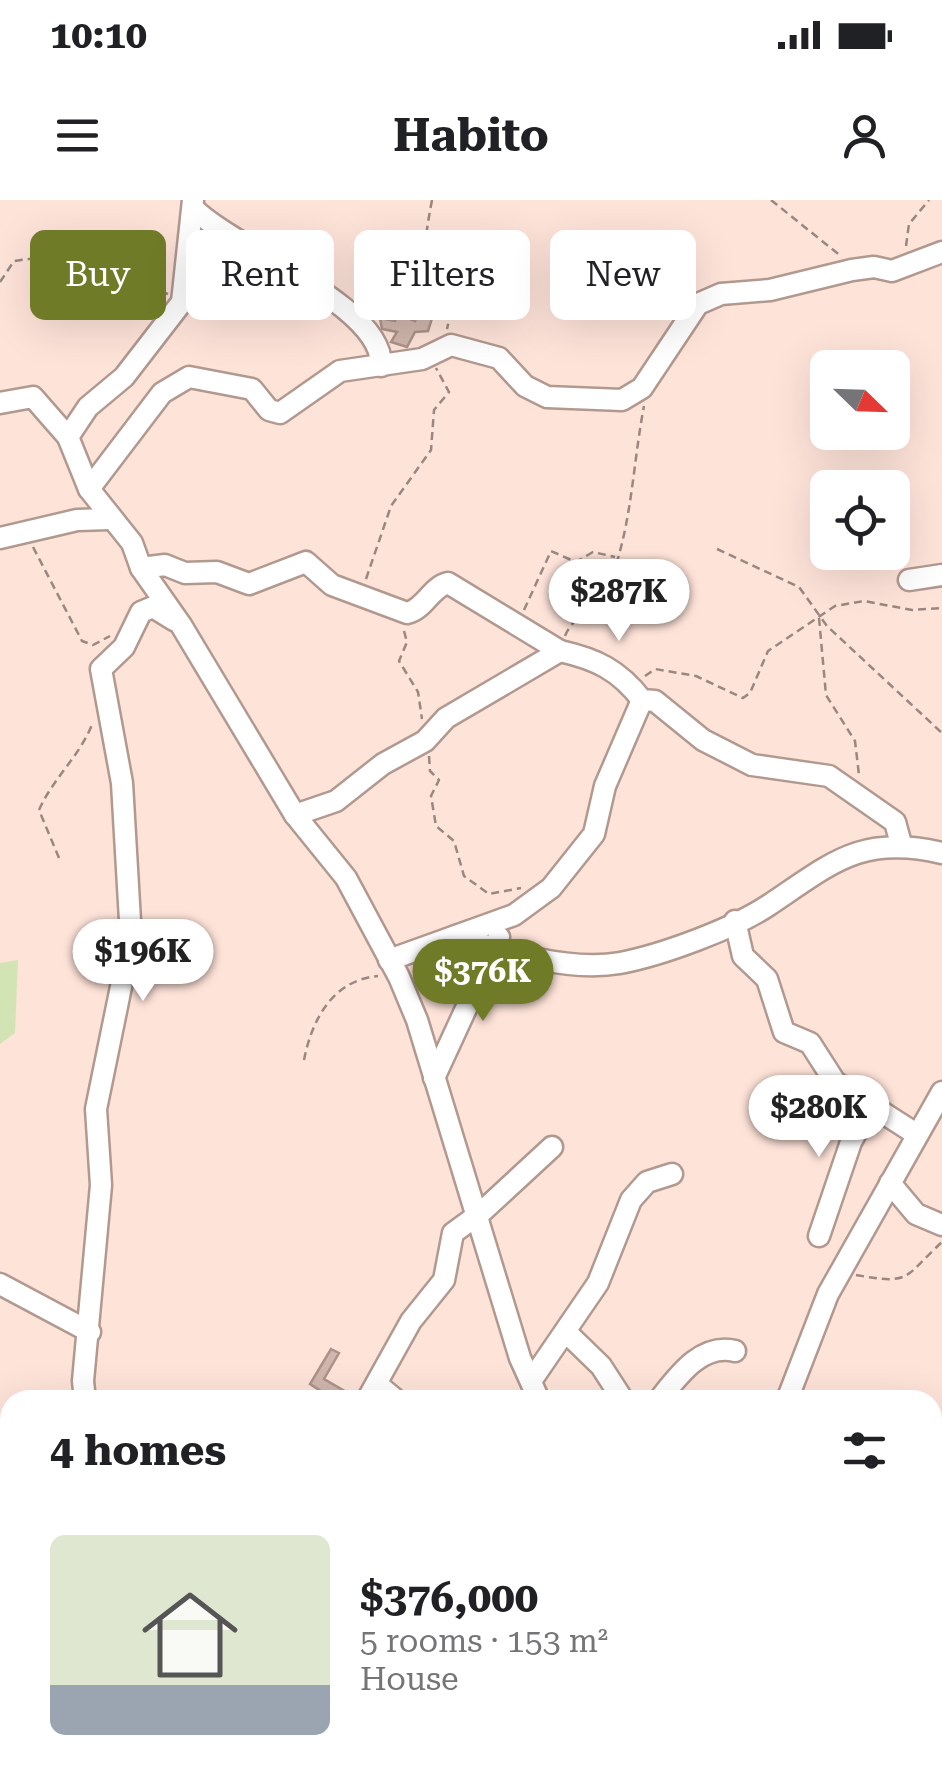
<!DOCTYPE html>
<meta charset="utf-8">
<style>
body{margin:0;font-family:"Roboto Serif",serif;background:#f6f6f6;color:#202124;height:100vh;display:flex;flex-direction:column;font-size:38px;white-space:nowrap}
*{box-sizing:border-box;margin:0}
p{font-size:32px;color:#757577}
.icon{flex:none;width:55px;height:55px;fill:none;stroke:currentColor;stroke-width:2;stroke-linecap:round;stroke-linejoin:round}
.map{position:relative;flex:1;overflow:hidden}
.drawer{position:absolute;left:0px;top:1190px;width:942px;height:392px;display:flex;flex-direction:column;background:#fff;border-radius:30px 30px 0 0;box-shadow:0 10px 40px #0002}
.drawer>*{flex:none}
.guide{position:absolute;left:30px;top:30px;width:882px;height:90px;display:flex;gap:20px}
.needle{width:65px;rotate:113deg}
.tools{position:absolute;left:810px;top:150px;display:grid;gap:20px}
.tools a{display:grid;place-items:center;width:100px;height:100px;border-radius:15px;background:#fff;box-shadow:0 10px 40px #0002;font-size:50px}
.price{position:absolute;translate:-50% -85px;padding:0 22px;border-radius:35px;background:#fff;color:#222;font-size:32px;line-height:65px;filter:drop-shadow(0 2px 5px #0008)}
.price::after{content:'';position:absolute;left:50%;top:60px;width:30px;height:22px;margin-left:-15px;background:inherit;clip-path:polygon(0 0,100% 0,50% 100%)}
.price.current{background:#707b27;color:#fff}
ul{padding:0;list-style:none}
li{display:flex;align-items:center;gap:30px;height:250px;padding:0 50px}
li+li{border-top:2px solid #e0e0e0}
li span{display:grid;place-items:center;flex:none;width:280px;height:200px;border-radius:15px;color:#555}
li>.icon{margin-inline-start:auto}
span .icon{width:120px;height:120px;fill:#fffc;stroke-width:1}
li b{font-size:42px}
h2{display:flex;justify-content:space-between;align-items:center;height:120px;padding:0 50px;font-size:42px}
.chip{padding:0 35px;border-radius:15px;background:#fff;box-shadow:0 10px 40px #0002;font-size:35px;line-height:90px}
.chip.current{background:#707b27;color:#fff}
.status{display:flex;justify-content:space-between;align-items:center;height:70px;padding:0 50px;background:#fff;direction:ltr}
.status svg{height:28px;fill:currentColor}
header{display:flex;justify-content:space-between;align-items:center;height:130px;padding:0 50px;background:#fff;font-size:45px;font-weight:700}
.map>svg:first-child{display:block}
.green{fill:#d3e4b4}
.building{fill:#d0b6ad;stroke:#ac938a;stroke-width:2.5}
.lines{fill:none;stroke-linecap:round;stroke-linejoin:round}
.minor-casing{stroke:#b29990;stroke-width:25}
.path{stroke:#998780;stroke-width:2.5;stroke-dasharray:8 5;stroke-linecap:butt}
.minor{stroke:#fff;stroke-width:20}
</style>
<div class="status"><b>10:10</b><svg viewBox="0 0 49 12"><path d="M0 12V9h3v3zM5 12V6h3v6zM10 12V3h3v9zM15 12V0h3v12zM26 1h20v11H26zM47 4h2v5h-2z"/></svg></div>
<header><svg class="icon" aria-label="menu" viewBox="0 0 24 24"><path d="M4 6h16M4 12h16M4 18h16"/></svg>Habito<svg class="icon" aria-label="person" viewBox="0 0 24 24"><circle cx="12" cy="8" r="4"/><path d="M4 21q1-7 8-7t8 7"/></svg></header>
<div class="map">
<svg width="942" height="1582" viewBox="0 0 942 1582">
<rect width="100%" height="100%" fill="#fee3d9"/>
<polygon class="green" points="18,760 15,833 0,844 0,763"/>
<g class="building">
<polygon points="420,107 434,112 428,131 415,132 407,147 391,142 397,132 382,129 380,118 395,121 397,114 415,121"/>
<polygon points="331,1149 339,1153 324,1179 348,1193 344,1200 335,1200 310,1184"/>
</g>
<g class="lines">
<g class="minor-casing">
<g id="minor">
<path d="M193 8C236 51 384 105 381 166"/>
<polyline points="0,203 33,197 68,237 89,289 132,343 141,368 181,425 295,615 346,678 399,777 417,820 520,1158 539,1200"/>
<polyline points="68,237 88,207 124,177 182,102 193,0"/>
<polyline points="89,289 162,193 189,177 252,189 269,210 280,213 340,171 422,159 451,145 499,158 525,186 547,197 622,200 642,188 698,104 721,94 770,90 852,70 874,67 892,71 942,52"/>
<polyline points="0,338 77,320 110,319"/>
<path d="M141 368 165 365 185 373 217 372 249 384 306 362 332 385 407 413C425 409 431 387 448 383L560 451"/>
<polyline points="909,380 942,375"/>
<path d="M295 615 336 601 383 564 425 541 446 518 560 451C596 459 619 470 642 500L655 501 703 540 752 565 829 576 895 622 901 644"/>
<polyline points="735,721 743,756 767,779 784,832 810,843 835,882 916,934"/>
<path d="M456 736C504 752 569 772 620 763 662 755 733 729 769 705 832 663 861 634 942 653"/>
<polyline points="389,760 514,715 551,688 594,634 605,586 642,500"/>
<polyline points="434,878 499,737"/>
<polyline points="890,983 916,1014 942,1025"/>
<polyline points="474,1019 552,947"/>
<polyline points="819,1036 851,942 871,906"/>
<polyline points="0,1084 90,1132"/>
<polyline points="567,1133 601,1166 623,1200"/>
<polyline points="531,1181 598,1083 631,1000 647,982 672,974"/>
<polyline points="378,1185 396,1200"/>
<polyline points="85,1200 83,1181 101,985 96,909 131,738 122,583 101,469 124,447 141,412 153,407 174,420"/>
<polyline points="367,1200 411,1121 444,1080 453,1033 475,1017"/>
<path d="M659 1200C678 1176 701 1143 735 1151"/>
<polyline points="787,1200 828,1094 942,892"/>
<polyline points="932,1446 942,1446"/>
<polyline points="743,1572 747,1582"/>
<polyline points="51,1582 53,1572"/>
</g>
</g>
<g class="path">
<path d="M432 0C421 58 423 61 451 112L447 129"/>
<polyline points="771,0 842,57"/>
<polyline points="906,46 909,24 929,0"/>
<polyline points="0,82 14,61 36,58 93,69 168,94"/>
<polyline points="33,347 82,441 93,445 110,436"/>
<polyline points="717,349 799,387 827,426 942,533"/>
<polyline points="366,379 391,306 431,250 434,210 449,192 436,168"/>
<polyline points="524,410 551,351 576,362 593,352 615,357"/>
<polyline points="819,418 826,495 855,541 859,575"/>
<polyline points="404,431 407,442 399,461 418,492 422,519"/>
<path d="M565 436C574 413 598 411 606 391 632 333 632 268 644 206"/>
<polyline points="645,476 655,469 696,476 743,498 750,493 768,451 835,406 864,401 912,410 942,408"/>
<polyline points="429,556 430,571 439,580 431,596 436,626 454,641 464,676 489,694 521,688"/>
<path d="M59 658 39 610C53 578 81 555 93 522"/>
<path d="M304 860C312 819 333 780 378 776"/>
<path d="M856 1075C912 1085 903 1078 942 1042"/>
<polyline points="932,1390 942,1393"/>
<polyline points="689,1572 691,1582"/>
<polyline points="68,1575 85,1573 115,1582"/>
<polyline points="535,1578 554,1572"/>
</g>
<use href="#minor" class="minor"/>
</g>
</svg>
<div class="tools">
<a><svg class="needle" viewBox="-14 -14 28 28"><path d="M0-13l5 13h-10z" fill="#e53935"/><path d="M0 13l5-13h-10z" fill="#757577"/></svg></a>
<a><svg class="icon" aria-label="locate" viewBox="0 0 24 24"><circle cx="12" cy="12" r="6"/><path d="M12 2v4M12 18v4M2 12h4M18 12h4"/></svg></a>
</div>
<b class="price" style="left:619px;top:444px">$287K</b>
<b class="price" style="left:143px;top:804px">$196K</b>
<b class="price current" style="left:483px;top:824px">$376K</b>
<b class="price" style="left:819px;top:960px">$280K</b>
<div class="guide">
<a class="chip current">Buy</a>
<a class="chip">Rent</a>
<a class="chip">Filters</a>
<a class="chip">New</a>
</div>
<section class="drawer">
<h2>4 homes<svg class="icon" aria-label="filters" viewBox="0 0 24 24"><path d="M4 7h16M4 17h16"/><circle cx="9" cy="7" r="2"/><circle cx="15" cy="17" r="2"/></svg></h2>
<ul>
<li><span style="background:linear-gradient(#dfe7d0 75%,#9aa5b1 0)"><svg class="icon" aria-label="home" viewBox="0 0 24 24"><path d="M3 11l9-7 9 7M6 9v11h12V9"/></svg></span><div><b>$376,000</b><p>5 rooms · 153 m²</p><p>House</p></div></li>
</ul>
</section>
</div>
